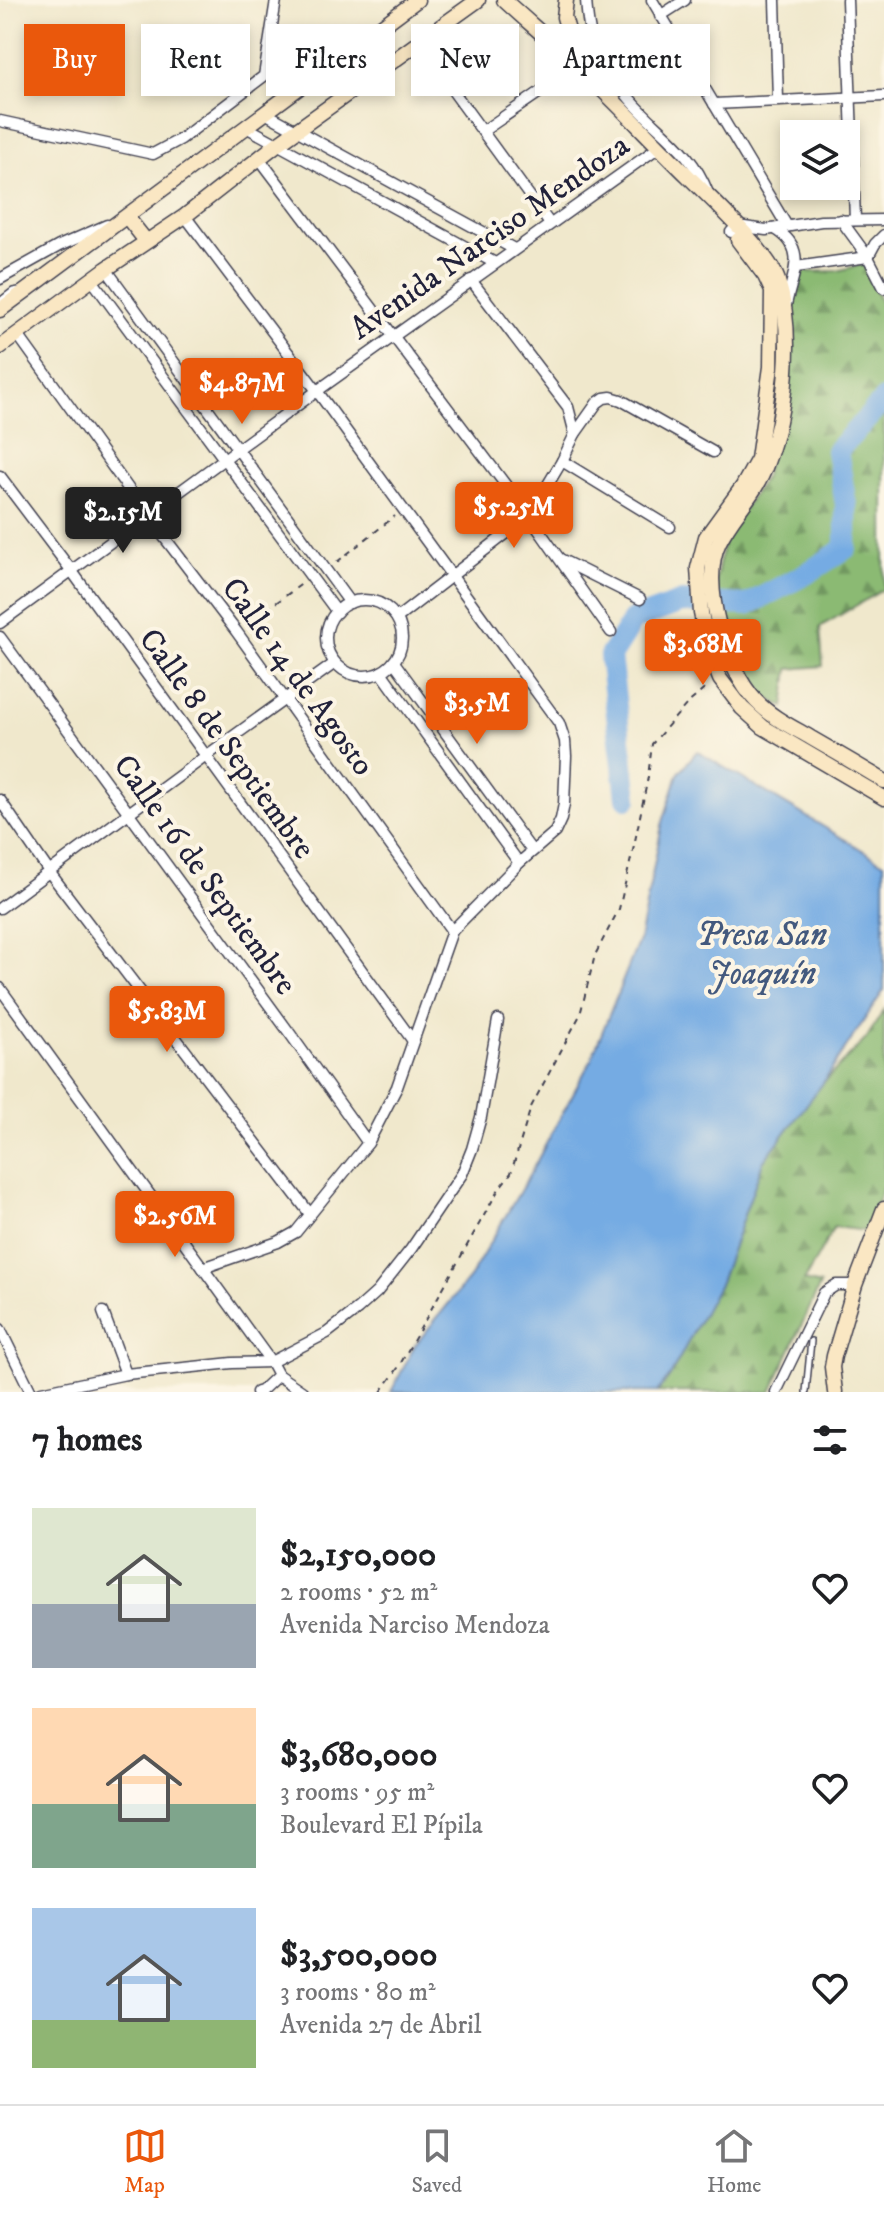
<!DOCTYPE html>
<meta charset="utf-8">
<style>
body{margin:0;font-family:"IM FELL DW Pica",serif;background:#f2f2f2;color:#202124;height:100vh;display:flex;flex-direction:column;font-size:30px;white-space:nowrap}
*{box-sizing:border-box;margin:0}
p{font-size:26px;color:#757577}
.icon{flex:none;width:44px;height:44px;fill:none;stroke:currentColor;stroke-width:2;stroke-linecap:round;stroke-linejoin:round}
.map{position:relative;height:1392px;overflow:hidden}
.panel{display:flex;flex-direction:column;background:#fff;flex:1}
.panel>*{flex:none}
.guide{position:absolute;left:24px;top:24px;width:836px;height:72px;display:flex;gap:16px}
.fabs{position:absolute;left:780px;top:120px;display:grid;gap:16px}
.fabs a{display:grid;place-items:center;width:80px;height:80px;border-radius:0px;background:#fff;box-shadow:0 4px 12px #0003;font-size:40px}
.price{position:absolute;translate:-50% -68px;padding:0 18px;border-radius:8px;background:#ea580c;color:#fff;font-size:26px;line-height:52px;filter:drop-shadow(0 2px 4px #0008)}
.price::after{content:'';position:absolute;left:50%;top:48px;width:24px;height:18px;margin-left:-12px;background:inherit;clip-path:polygon(0 0,100% 0,50% 100%)}
.price.on{background:#222;color:#fff}
ul{padding:0;list-style:none}
li{display:flex;align-items:center;gap:24px;height:200px;padding:0 32px}
li span{display:grid;place-items:center;flex:none;width:224px;height:160px;border-radius:0px;color:#555}
li>.icon{margin-inline-start:auto}
span .icon{width:96px;height:96px;fill:#fffc;stroke-width:1}
li b{font-size:34px}
h2{display:flex;justify-content:space-between;align-items:center;height:96px;padding:0 32px;font-size:34px}
.tag{padding:0 28px;border-radius:0px;background:#fff;box-shadow:0 4px 12px #0003;font-size:28px;line-height:72px}
.tag.on{background:#ea580c;color:#fff}
.tab-bar{display:flex;justify-content:space-around;align-items:center;height:112px;border-top:2px solid #e0e0e0;background:#fff;font-size:22px;color:#757577}
.tab-bar a{display:grid;justify-items:center;gap:4px}
.tab-bar .on{color:#ea580c}
.map>svg:first-child{display:block}
.forest{fill:url(#forest-firs);stroke:#566e57;stroke-width:2}
.water{fill:#75abe3;stroke:#4c668f;stroke-width:2}
.lines{fill:none;stroke-linecap:round;stroke-linejoin:round}
.river{stroke:#75abe3;stroke-width:22}
.lane-casing{stroke:#414051;stroke-width:8}
.street-casing{stroke:#414051;stroke-width:13}
.secondary-casing{stroke:#414051;stroke-width:17}
.path{stroke:#414051;stroke-width:2;stroke-dasharray:6 6;stroke-linecap:butt}
.lane{stroke:#fff;stroke-width:5}
.street{stroke:#fff;stroke-width:10}
.secondary{stroke:#fae7c3;stroke-width:14}
.labels{text-anchor:middle;stroke-width:8;stroke-linejoin:round;paint-order:stroke}
.street-label{font-size:32px;fill:#22223b;stroke:#fcf5e5}
.water-label{font-size:34px;font-style:italic;fill:#43597e;stroke:#fcf5e5}
</style>
<div class="map">
<svg width="884" height="1392" viewBox="0 0 884 1392">
<defs>
<pattern id="forest-firs" width="22" height="20" patternUnits="userSpaceOnUse" patternTransform="scale(2)"><rect width="22" height="20" fill="#8bba73"/><path d="M5 1l3.5 6h-7zM16 11l3.5 6h-7z" fill="#719760"/></pattern>
</defs>
<rect width="100%" height="100%" fill="#fcf5e5"/>
<filter id="ink" filterUnits="userSpaceOnUse"><feTurbulence type="fractalNoise" baseFrequency=".0125" numOctaves="2"/><feDisplacementMap in="SourceGraphic" scale="16" xChannelSelector="R" yChannelSelector="G"/><feConvolveMatrix kernelMatrix="1 2 1 2 8 2 1 2 1" color-interpolation-filters="sRGB"/></filter>
<filter id="wash" filterUnits="userSpaceOnUse"><feTurbulence type="fractalNoise" baseFrequency=".006" numOctaves="4" result="noise"/><feDisplacementMap in="SourceGraphic" scale="32" xChannelSelector="R" yChannelSelector="G"/><feGaussianBlur stdDeviation="1.8" result="paint"/><feColorMatrix in="noise" values="0 0 0 0 0 0 0 0 0 0 0 0 0 0 0 0 0 1.4 0 .05"/><feComposite in="paint" operator="in"/></filter>
<g filter="url(#wash)">
<rect width="100%" height="100%" fill="#f0e8cc"/>
<g class="forest">
<polygon points="864,264 884,310 884,589 820,627 823,666 789,669 784,707 755,692 728,648 716,580 724,540 765,476 792,292 804,272 837,271"/>
<polygon points="884,1010 884,1185 866,1231 834,1227 804,1281 820,1285 771,1392 657,1392 670,1376 720,1282 763,1162 823,1083 866,1039"/>
</g>
<polygon class="water" points="697,751 884,863 884,990 823,1083 763,1162 720,1282 670,1376 657,1392 391,1392 415,1345 470,1277 530,1174 591,1060 639,940 662,825 678,774"/>
<g class="lines">
<polyline class="river" points="627,798 610,656 633,620 682,602 747,605 806,574 846,548 846,505 837,451 884,400"/>
</g>
</g>
<g filter="url(#ink)">
<g class="lines">
<g class="lane-casing">
<g id="lane">
<polyline points="0,301 13,291 19,290"/>
<polyline points="806,1392 811,1341"/>
</g>
</g>
<g class="street-casing">
<g id="street">
<path d="M586 0C587 14 588 29 593 42 598 56 621 88 630 99 659 133 691 148 708 193"/>
<polyline points="652,0 787,226"/>
<polyline points="775,0 778,100"/>
<polyline points="847,0 855,220"/>
<polyline points="660,16 685,0"/>
<polyline points="418,43 550,224"/>
<polyline points="714,104 884,96"/>
<polyline points="265,113 514,249"/>
<polyline points="0,121 153,154 181,139 264,76 276,0"/>
<polyline points="246,127 495,263"/>
<polyline points="483,131 578,66"/>
<polyline points="259,158 529,516 611,632"/>
<polyline points="185,216 317,391 559,723 565,741 566,756 564,804 561,819 555,832 519,863 452,931 397,1087 368,1143 296,1232 278,1242 203,1268"/>
<polyline points="841,220 868,257 884,288"/>
<path d="M775 229C809 249 792 275 786 305"/>
<polyline points="731,232 737,226 766,230 821,221 884,220"/>
<polyline points="796,267 868,257 875,244 884,235"/>
<polyline points="106,269 350,603"/>
<polyline points="0,279 59,246 107,225"/>
<polyline points="92,280 337,612"/>
<polyline points="471,280 568,407 575,434"/>
<polyline points="18,335 148,516 236,631 452,931"/>
<polyline points="562,461 670,527"/>
<polyline points="0,476 71,570 413,1041"/>
<polyline points="560,559 640,599"/>
<circle cx="364" cy="638" r="38"/>
<polyline points="397,618 529,516 562,461 575,434 597,403 604,398 611,397 621,400 713,452"/>
<polyline points="0,623 317,391 659,147"/>
<polyline points="0,637 291,1035 368,1143"/>
<polyline points="394,662 532,851"/>
<polyline points="381,672 519,863"/>
<polyline points="0,800 50,873 310,1214"/>
<polyline points="0,908 206,756 335,663"/>
<polyline points="0,988 271,1362 278,1375 303,1392"/>
<polyline points="103,1312 126,1374"/>
<polyline points="0,1329 31,1392"/>
<polyline points="41,1392 126,1374 232,1363 271,1362 327,1333 358,1309 377,1292 411,1249 462,1174 472,1149 481,1117 498,1020"/>
<polyline points="257,1392 261,1391 278,1375"/>
<polyline points="776,1392 824,1293 836,1285 855,1285"/>
</g>
</g>
<g class="secondary-casing">
<g id="secondary">
<path d="M504 0C528 22 553 43 576 65 615 100 650 139 688 176 710 198 770 253 778 281 795 334 786 413 766 465 756 494 732 515 719 542 699 583 726 670 756 701 771 717 792 727 811 738 835 752 860 766 884 781"/>
<polyline points="566,0 564,17 578,65"/>
<polyline points="127,217 146,241"/>
<polyline points="738,240 765,276 772,291 771,367 758,459 743,486 706,537 698,568 701,613 709,651 720,679 742,708 763,727 884,798"/>
<polyline points="0,310 417,0"/>
<polyline points="0,347 106,269 185,216 276,145 478,0"/>
<polyline points="835,1392 832,1367 834,1356 855,1285 884,1209"/>
</g>
</g>
<g class="path">
<polyline points="337,562 395,516"/>
<polyline points="247,624 303,583"/>
<polyline points="381,1392 398,1368 500,1187 511,1173 531,1107 580,1015 595,955 619,909 634,846 648,777 652,744 686,705 708,686"/>
</g>
<use href="#lane" class="lane"/>
<use href="#street" class="street"/>
<use href="#secondary" class="secondary"/>
</g>
</g>
<g class="labels">
<g class="street-label">
<text transform="translate(489 236) rotate(-35)" y="11">Avenida Narciso Mendoza</text>
<text transform="translate(299 676) rotate(54)" y="11">Calle 14 de Agosto</text>
<text transform="translate(228 743) rotate(54)" y="11">Calle 8 de Septiembre</text>
<text transform="translate(206 874) rotate(54)" y="11">Calle 16 de Septiembre</text>
</g>
<g class="water-label">
<text x="762" y="945">Presa San<tspan x="762" dy="39">Joaquín</tspan></text>
</g>
</g>
</svg>
<div class="fabs">
<a><svg class="icon" aria-label="layers" viewBox="0 0 24 24"><path d="M12 4l9 5-9 5-9-5zM3 14l9 5 9-5"/></svg></a>
</div>
<b class="price" style="left:242px;top:426px">$4.87M</b>
<b class="price" style="left:514px;top:550px">$5.25M</b>
<b class="price on" style="left:123px;top:555px">$2.15M</b>
<b class="price" style="left:703px;top:687px">$3.68M</b>
<b class="price" style="left:477px;top:746px">$3.5M</b>
<b class="price" style="left:167px;top:1054px">$5.83M</b>
<b class="price" style="left:175px;top:1259px">$2.56M</b>
<div class="guide">
<a class="tag on">Buy</a>
<a class="tag">Rent</a>
<a class="tag">Filters</a>
<a class="tag">New</a>
<a class="tag">Apartment</a>
</div>
</div>
<section class="panel">
<h2>7 homes<svg class="icon" aria-label="filters" viewBox="0 0 24 24"><path d="M4 7h16M4 17h16"/><circle cx="9" cy="7" r="2"/><circle cx="15" cy="17" r="2"/></svg></h2>
<ul>
<li><span style="background:linear-gradient(#dfe7d0 60%,#9aa5b1 0)"><svg class="icon" aria-label="home" viewBox="0 0 24 24"><path d="M3 11l9-7 9 7M6 9v11h12V9"/></svg></span><div><b>$2,150,000</b><p>2 rooms · 52 m²</p><p>Avenida Narciso Mendoza</p></div><svg class="icon" aria-label="heart" viewBox="0 0 24 24"><path d="M12 20l-8-8c-3-5 5-10 8-4 3-6 11-1 8 4z"/></svg></li>
<li><span style="background:linear-gradient(#ffd9b3 60%,#7fa58c 0)"><svg class="icon" aria-label="home" viewBox="0 0 24 24"><path d="M3 11l9-7 9 7M6 9v11h12V9"/></svg></span><div><b>$3,680,000</b><p>3 rooms · 95 m²</p><p>Boulevard El Pípila</p></div><svg class="icon" aria-label="heart" viewBox="0 0 24 24"><path d="M12 20l-8-8c-3-5 5-10 8-4 3-6 11-1 8 4z"/></svg></li>
<li><span style="background:linear-gradient(#a9c7e8 70%,#8fb573 0)"><svg class="icon" aria-label="home" viewBox="0 0 24 24"><path d="M3 11l9-7 9 7M6 9v11h12V9"/></svg></span><div><b>$3,500,000</b><p>3 rooms · 80 m²</p><p>Avenida 27 de Abril</p></div><svg class="icon" aria-label="heart" viewBox="0 0 24 24"><path d="M12 20l-8-8c-3-5 5-10 8-4 3-6 11-1 8 4z"/></svg></li>
</ul>
</section>
<nav class="tab-bar">
<a class="on"><svg class="icon" aria-label="map" viewBox="0 0 24 24"><path d="M3 6l6-2 6 2 6-2v14l-6 2-6-2-6 2zM9 4v14M15 6v14"/></svg>Map</a>
<a><svg class="icon" aria-label="saved" viewBox="0 0 24 24"><path d="M7 4h10v16l-5-4-5 4z"/></svg>Saved</a>
<a><svg class="icon" aria-label="home" viewBox="0 0 24 24"><path d="M3 11l9-7 9 7M6 9v11h12V9"/></svg>Home</a>
</nav>
